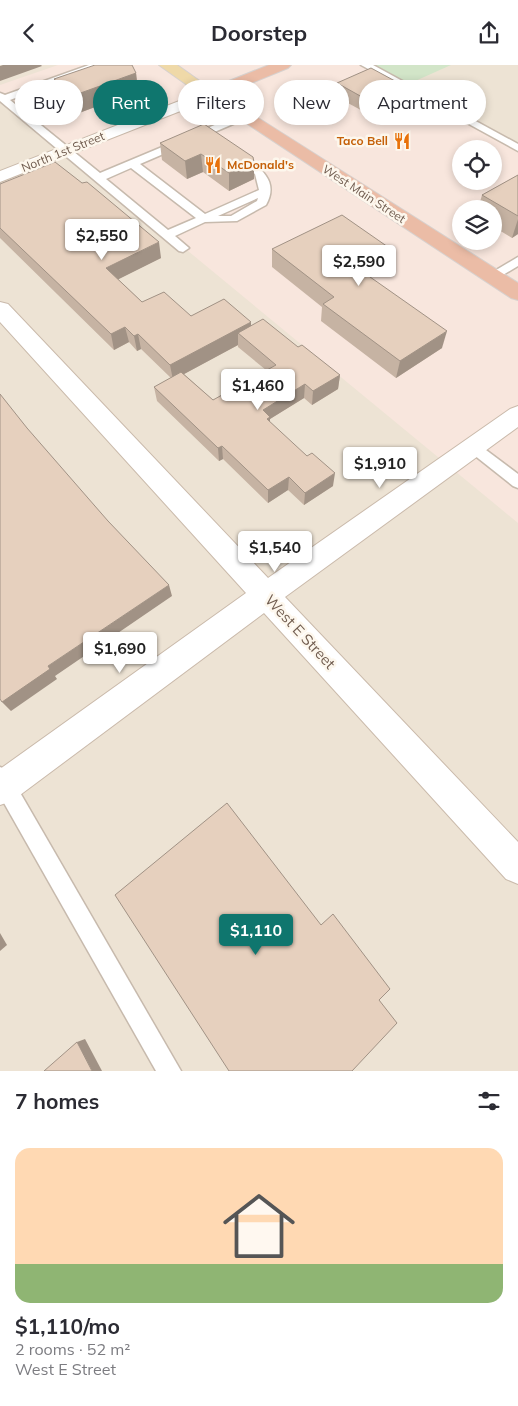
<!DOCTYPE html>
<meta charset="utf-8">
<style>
body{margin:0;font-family:Mulish,sans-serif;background:#f2f2f3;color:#2b2b33;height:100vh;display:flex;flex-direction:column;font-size:19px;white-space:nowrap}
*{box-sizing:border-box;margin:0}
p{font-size:16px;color:#7c7c81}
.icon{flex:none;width:28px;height:28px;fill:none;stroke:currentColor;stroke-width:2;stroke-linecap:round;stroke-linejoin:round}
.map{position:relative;height:1006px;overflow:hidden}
.drawer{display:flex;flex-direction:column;background:#fff;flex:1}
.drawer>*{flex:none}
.banner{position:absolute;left:15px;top:15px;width:489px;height:45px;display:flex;gap:10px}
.controls{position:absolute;left:452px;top:75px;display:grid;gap:10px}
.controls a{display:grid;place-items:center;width:50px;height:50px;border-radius:50%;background:#fff;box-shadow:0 2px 8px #0003;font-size:25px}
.price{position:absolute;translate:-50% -42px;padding:0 11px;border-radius:5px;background:#fff;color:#222;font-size:16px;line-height:32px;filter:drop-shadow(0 1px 2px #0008)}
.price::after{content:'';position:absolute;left:50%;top:30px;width:15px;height:11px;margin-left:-8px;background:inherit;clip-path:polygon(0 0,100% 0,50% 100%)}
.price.current{background:#0f766e;color:#fff}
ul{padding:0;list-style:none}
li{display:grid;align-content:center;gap:10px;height:265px;padding:0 15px}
li span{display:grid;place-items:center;height:155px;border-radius:15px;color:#555}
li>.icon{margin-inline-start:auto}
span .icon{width:90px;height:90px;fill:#fffc;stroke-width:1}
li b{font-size:21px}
h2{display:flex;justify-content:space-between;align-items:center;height:60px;padding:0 15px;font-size:21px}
.tag{padding:0 18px;border-radius:22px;background:#fff;box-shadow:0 2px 8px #0003;font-size:18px;line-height:45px}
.tag.current{background:#0f766e;color:#fff}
header{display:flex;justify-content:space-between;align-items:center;height:65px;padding:0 15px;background:#fff;font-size:22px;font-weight:700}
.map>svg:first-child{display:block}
.residential{fill:#ede3d4;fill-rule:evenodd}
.commercial{fill:#f8e6dd;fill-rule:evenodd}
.green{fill:#d2e5c8}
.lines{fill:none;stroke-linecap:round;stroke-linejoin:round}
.lane-casing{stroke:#c7baad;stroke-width:3}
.secondary-casing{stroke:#cabaab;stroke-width:2}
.primary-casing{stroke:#d7d1ce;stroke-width:2}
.highway-casing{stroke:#d7d1ce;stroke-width:2}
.lane{fill:#fff;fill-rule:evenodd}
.secondary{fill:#fff;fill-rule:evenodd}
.primary{fill:#efd9a8;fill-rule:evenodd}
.highway{fill:#ebbca6;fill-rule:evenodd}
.wall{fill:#c6b3a3;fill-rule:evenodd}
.shaded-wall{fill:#a19285}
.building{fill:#e6d0be;stroke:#a19285}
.labels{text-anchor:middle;stroke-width:5;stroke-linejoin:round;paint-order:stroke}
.far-food-label{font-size:12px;font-weight:bold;fill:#c56008;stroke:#fdf7ed;text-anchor:end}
.far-street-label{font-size:12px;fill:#705c4f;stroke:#fdf7ed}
.street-label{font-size:15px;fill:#705c4f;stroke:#fdf7ed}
</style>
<header><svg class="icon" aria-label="back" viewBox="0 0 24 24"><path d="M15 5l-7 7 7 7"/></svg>Doorstep<svg class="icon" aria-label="share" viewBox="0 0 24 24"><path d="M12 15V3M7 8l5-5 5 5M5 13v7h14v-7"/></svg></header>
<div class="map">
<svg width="518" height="1006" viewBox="0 0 518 1006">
<rect width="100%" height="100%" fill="#f9f3e7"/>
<path class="residential" d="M0 0H518V1006H0ZM461 84H494V116H461ZM461 144H494V176H461Z"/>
<path class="commercial" d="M58 0H367L518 83V458L0 31V20ZM461 84H494V116H461ZM461 144H494V176H461Z"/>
<polygon class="green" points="366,0 451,0 404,21"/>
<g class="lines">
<g class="lane-casing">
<g id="lane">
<path d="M89 0H103L10 35 100 108 241 49H247V53L140 99 205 149 259 125 255 109 232 92 237 89 241 90C259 102 280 115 266 140L237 156 205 157 175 171 189 183 183 187 179 186 0 36V28L5 30ZM131 103 196 153 168 165 106 114ZM258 133 257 136 231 151H218Z"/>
<polygon points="361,0 373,0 518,79 518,86"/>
<polygon points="518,192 518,201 496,214 488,214 486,211"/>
<polygon points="474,376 518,409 518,423 513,421 469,386 467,382 469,378"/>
<polygon points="0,702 7,705 181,1006 156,1006 0,731"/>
</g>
</g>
<g class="secondary-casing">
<g id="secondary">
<polygon points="210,24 216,26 218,29 216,32 0,117 0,106"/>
<polygon points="0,237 8,239 268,513 510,344 518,341 518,362 285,532 518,777 518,819 506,814 264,548 12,736 0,740 0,704 246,528 0,257"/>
</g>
</g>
<g class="primary-casing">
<polygon id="primary" points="159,0 177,0 218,29 216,32 204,32"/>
</g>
<g class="highway-casing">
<polygon id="highway" points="269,0 291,0 288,3 222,30 518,218 518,235 511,233 202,29 204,26"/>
</g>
<use href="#lane" class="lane"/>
<use href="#secondary" class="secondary"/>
<use href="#primary" class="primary"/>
<use href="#highway" class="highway"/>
</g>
<g class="wall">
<polygon points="136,8 138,26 79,48 58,32 54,14"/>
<polygon points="337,18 404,35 370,50 335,31"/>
<polygon points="160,78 254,97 254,114 229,126 203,107 187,114 162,95"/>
<polygon points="518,110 518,169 512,173 494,162 494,144 478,144 482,130"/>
<path d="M0 119 161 193 118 214 142 237 191 251 251 261 298 282 340 310 338 324 312 340 304 333 270 354V357L333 421 304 440 288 425 268 438 223 394 219 396 157 336 154 322 171 313 141 284 137 286 129 277 114 285 0 173ZM238 280V282L266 305 213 335 184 309Z"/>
<polygon points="272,184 384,200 366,210 442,283 396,313 321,256 322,242 272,202"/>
</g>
<g class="shaded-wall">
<polygon points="3,0 41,0 42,1 0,16 0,1"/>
<polygon points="136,8 138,26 79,48 75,30"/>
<polygon points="406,22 404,35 370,50 371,37"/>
<polygon points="201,89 203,107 187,114 185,96"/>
<polygon points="254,97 254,114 229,126 229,108"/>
<polygon points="518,154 518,169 512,173"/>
<polygon points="159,177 161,193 109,219 106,203"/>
<polygon points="388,182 384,200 350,218 353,200"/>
<polygon points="251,257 251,273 238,268 238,280 173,315 170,300"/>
<polygon points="125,262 129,277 114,285 111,269"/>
<polygon points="447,266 442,283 396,313 400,296"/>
<polygon points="138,269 141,284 137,286 134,271"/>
<polygon points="340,310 338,324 312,340 313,326"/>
<polygon points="305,319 304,333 270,354 270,366 263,345"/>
<polygon points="222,381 223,394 219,396 218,383"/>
<polygon points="335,408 333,421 304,440 305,428"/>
<polygon points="289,412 288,425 268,438 268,425"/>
<polygon points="169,520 172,531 55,611 57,614 11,646 2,637 48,601"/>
<polygon points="0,868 7,880 0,886"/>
<polygon points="85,974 102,1006 92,1006 77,977"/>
</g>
<g class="building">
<polygon points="95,0 132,0 136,8 75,30 54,14"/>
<polygon points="371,3 406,22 371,37 337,18"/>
<polygon points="204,59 253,92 254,97 229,108 201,89 185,96 160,78"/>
<polygon points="55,97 82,118 87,117 159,177 106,203 142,237 164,227 191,251 224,234 251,257 170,300 138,269 134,271 125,262 111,269 0,163 0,119"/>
<polygon points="518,110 518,151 482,130"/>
<polygon points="342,150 388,182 353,200 447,266 400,296 323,239 334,232 272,184"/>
<polygon points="263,254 298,282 302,280 340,310 313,326 305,319 263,345 270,352 267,354 307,391 312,388 335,408 305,428 289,412 268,425 222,381 218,383 154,322 181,307 213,335 276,300 238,268"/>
<polygon points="0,329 27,363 108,456 169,520 48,601 50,604 2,637 0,634"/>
<polygon points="227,738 321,860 333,849 390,924 379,935 397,958 352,1006 229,1006 115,830"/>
<polygon points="77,977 92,1006 44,1006"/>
</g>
<defs>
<g id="restaurant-bare" transform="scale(1.35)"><path d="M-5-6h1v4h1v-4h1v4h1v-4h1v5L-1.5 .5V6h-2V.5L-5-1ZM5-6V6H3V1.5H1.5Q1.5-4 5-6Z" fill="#e8710a" stroke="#fdf7ed" stroke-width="2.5" paint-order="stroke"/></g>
</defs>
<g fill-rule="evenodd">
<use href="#restaurant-bare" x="402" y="76"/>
<use href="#restaurant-bare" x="213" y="100"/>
</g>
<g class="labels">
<g class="far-food-label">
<text x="388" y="80">Taco Bell</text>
<text x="227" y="104" text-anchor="start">McDonald's</text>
</g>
<g class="far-street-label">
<text transform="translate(63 87) rotate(-22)" y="4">North 1st Street</text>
<text transform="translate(364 129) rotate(33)" y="4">West Main Street</text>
</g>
<g class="street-label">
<text transform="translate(300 567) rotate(47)" y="5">West E Street</text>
</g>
</g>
</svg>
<div class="controls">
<a><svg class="icon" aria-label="locate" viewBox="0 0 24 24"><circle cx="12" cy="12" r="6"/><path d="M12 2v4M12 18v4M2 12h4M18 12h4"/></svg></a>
<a><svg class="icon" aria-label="layers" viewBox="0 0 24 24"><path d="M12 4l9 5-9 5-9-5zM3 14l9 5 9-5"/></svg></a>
</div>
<b class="price" style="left:102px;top:196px">$2,550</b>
<b class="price" style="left:359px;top:222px">$2,590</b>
<b class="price" style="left:258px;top:346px">$1,460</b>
<b class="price" style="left:380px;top:424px">$1,910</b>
<b class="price" style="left:275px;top:508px">$1,540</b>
<b class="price" style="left:120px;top:609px">$1,690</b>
<b class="price current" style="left:256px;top:891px">$1,110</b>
<div class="banner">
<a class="tag">Buy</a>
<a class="tag current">Rent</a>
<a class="tag">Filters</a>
<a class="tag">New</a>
<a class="tag">Apartment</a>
</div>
</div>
<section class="drawer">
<h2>7 homes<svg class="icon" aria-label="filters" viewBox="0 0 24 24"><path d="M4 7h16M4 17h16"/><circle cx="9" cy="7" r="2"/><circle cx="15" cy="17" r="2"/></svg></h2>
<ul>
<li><span style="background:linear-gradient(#ffd9b3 75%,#8fb573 0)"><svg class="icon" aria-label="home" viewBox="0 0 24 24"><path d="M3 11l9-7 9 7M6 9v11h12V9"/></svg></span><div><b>$1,110/mo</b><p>2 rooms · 52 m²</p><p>West E Street</p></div></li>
</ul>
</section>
